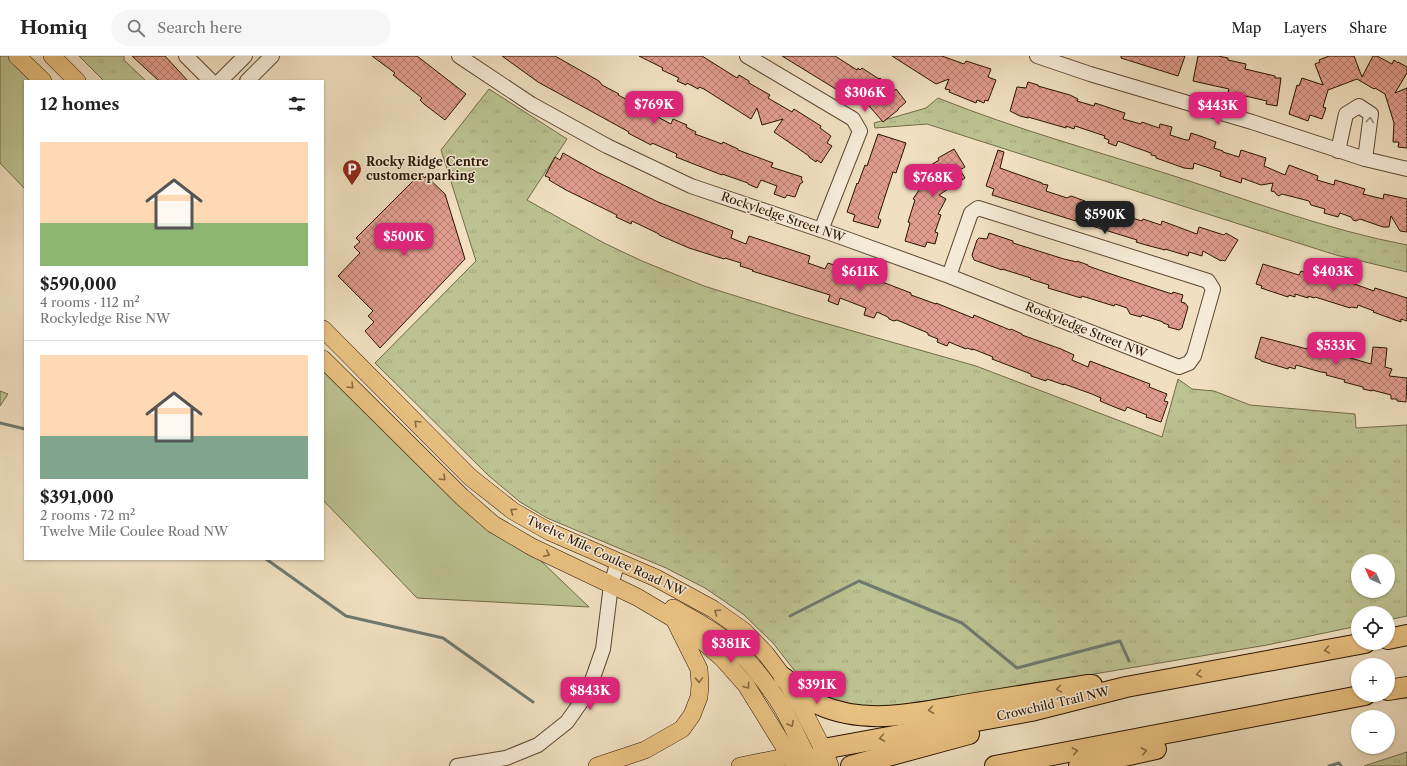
<!DOCTYPE html>
<meta charset="utf-8">
<style>
body{margin:0;font-family:"Libre Caslon Text",serif;background:#f6f6f6;color:#222;height:100vh;display:flex;flex-direction:column;font-size:15px;white-space:nowrap}
*{box-sizing:border-box;margin:0}
p{font-size:13px;color:#767676}
.icon{flex:none;width:22px;height:22px;fill:none;stroke:currentColor;stroke-width:2;stroke-linecap:round;stroke-linejoin:round}
.map{position:relative;flex:1;overflow:hidden}
.details{position:absolute;left:24px;top:24px;width:300px;height:480px;display:flex;flex-direction:column;background:#fff;border-radius:0px;box-shadow:0 1px 3px #0004}
.details>*{flex:none}
.needle{width:26px;rotate:315deg}
.tools{position:absolute;left:1351px;top:498px;display:grid;gap:8px}
.tools a{display:grid;place-items:center;width:44px;height:44px;border-radius:50%;background:#fff;box-shadow:0 1px 3px #0004;font-size:20px}
.price{position:absolute;translate:-50% -34px;padding:0 9px;border-radius:8px;background:#db2777;color:#fff;font-size:13px;line-height:26px;filter:drop-shadow(0 1px 2px #0008)}
.price::after{content:'';position:absolute;left:50%;top:24px;width:12px;height:9px;margin-left:-6px;background:inherit;clip-path:polygon(0 0,100% 0,50% 100%)}
.price.selected{background:#222;color:#fff}
ul{padding:0;list-style:none}
li{display:grid;align-content:center;gap:8px;height:212px;padding:0 16px}
li+li{border-top:1px solid #e0e0e0}
li span{display:grid;place-items:center;height:124px;border-radius:0px;color:#555}
li>.icon{margin-inline-start:auto}
span .icon{width:72px;height:72px;fill:#fffc;stroke-width:1}
li b{font-size:17px}
h2{display:flex;justify-content:space-between;align-items:center;height:48px;padding:0 16px;font-size:17px}
header{display:flex;align-items:center;gap:24px;box-sizing:border-box;height:56px;padding:0 20px;background:#fff;border-bottom:1px solid #e0e0e0}
header strong{font-size:19px}
nav{display:flex;gap:22px;margin-inline-start:auto;font-size:14px}
.search{width:280px;height:36px;background:#f6f6f6;display:flex;align-items:center;gap:10px;box-sizing:border-box;padding:0 14px;border-radius:22px;color:#767676;font-size:15px}
.map>svg:first-child{display:block}
.grass{fill:#bcc291;stroke:#736b49}
.park{fill:url(#park-tufts);stroke:#736b49;fill-rule:evenodd}
.lines{fill:none;stroke-linecap:round;stroke-linejoin:round}
.stream{stroke:#6e796e;stroke-width:3}
.building{fill:url(#building-cross-hatch);stroke:#2a1401}
.minor-casing{stroke:#5c4731;stroke-width:16}
.major-casing{stroke:#2a1401;stroke-width:18}
.highway-casing{stroke:#2a1401;stroke-width:22}
.minor{stroke:#f5ebd7;stroke-width:14}
.major{stroke:#e8c080;stroke-width:17}
.highway{stroke:#e8c080;stroke-width:20}
.oneway{stroke:#9a8a77}
.oneway2{stroke:#896a40}
.labels{text-anchor:middle;stroke-width:3;stroke-linejoin:round;paint-order:stroke}
.poi-label{font-size:12px;font-weight:bold;fill:#2a1401;stroke:#f5ebd7;text-anchor:start}
.street-label{font-size:12px;fill:#2a1401;stroke:#f5ebd7}
</style>
<header>
<strong>Homiq</strong>
<div class="search"><svg class="icon" aria-label="search" viewBox="0 0 24 24"><circle cx="10" cy="10" r="6"/><path d="M15 15l6 6"/></svg>Search here</div>
<nav><a>Map</a><a>Layers</a><a>Share</a></nav>
</header>
<div class="map">
<svg width="1407" height="710" viewBox="0 0 1407 710">
<defs>
<pattern id="park-tufts" width="24" height="20" patternUnits="userSpaceOnUse"><rect width="24" height="20" fill="#bcc291"/><path d="M3 7l-1-3M5 7V3M7 7l1-3M15 17l-1-3M17 17v-4M19 17l1-3" fill="none" stroke="#a2a67b"/></pattern>
<pattern id="building-cross-hatch" width="8" height="8" patternUnits="userSpaceOnUse"><rect width="8" height="8" fill="#e09c8e"/><path d="M0 0l8 8M0 8l8-8" fill="none" stroke="#b67e72"/></pattern>
</defs>
<rect width="100%" height="100%" fill="#f0e0c1"/>
<filter id="stains"><feTurbulence type="fractalNoise" baseFrequency=".005" numOctaves="4"/><feColorMatrix values="0 0 0 0 .2 0 0 0 0 .09 0 0 0 0 .02 0 0 0 .5 -.17"/></filter>
<radialGradient id="worn" r=".72"><stop offset=".6" stop-color="#630" stop-opacity="0"/><stop offset="1" stop-color="#630" stop-opacity=".3"/></radialGradient>
<g class="grass">
<polygon points="0,0 14,0 40,25 25,25 25,133 0,107"/>
<polygon points="323,296 589,551 417,542 323,444"/>
<polygon points="0,335 8,338 0,350"/>
</g>
<g class="park">
<polygon points="79,0 124,0 124,4 146,25 104,25"/>
<path d="M489 33 567 83 527 144 604 187 642 205 704 230 800 260 976 310 1162 381 1178 323 1192 333 1214 335 1250 349 1355 358 1356 372 1407 369V560L1388 564V557H1358V570L1267 589 945 643 881 651 864 652 827 643 805 628 773 587 743 558 705 532 666 512 547 462 520 446 489 420 375 307 476 205 441 94ZM1358 505H1388V535H1358Z"/>
<path d="M938 42C1015 73 1096 95 1174 120 1251 145 1328 174 1407 189V216L1336 199 1298 187 927 68 875 72 874 67 926 52Z"/>
<polygon points="1407,696 1407,710 1364,710"/>
</g>
<g class="lines">
<g class="stream">
<polyline points="0,367 25,373"/>
<polyline points="266,503 346,560 443,582 533,646"/>
<polyline points="790,560 859,525 962,567 1017,612 1120,585 1129,605"/>
<polyline points="1329,710 1339,707 1341,710"/>
</g>
</g>
<g class="building">
<polygon points="132,0 165,0 188,25 159,25"/>
<polygon points="372,0 417,0 466,38 445,64 424,48 420,44 422,42 393,19 395,17"/>
<polygon points="502,0 555,0 599,25 602,29 619,38 618,39 651,56 650,57 671,68 673,63 687,69 686,71 696,76 695,78 722,88 723,86 738,93 738,94 773,107 771,111 802,121 801,123 803,126 800,128 795,141 787,139 785,142 774,138 777,130 761,124 757,132 748,128 748,127 722,118 722,119 686,105 676,101 677,98 652,87 651,89 628,77 629,76 538,26"/>
<polygon points="639,0 702,0 737,22 739,19 749,25 749,27 770,39 768,42 792,56 794,53 821,70 820,72 831,80 827,87 832,90 821,107 817,104 816,106 809,101 809,100 774,76 783,63 762,69 757,52 751,63 704,33 699,31 698,33 687,27 686,29 677,25 679,22 662,14 663,12"/>
<polygon points="782,0 835,0 857,14 858,12 860,14 862,12 879,23 880,22 892,37 896,33 906,46 898,53 898,54 883,66 857,36 852,43"/>
<polygon points="892,0 942,0 964,8 966,5 991,13 988,21 996,24 988,45 985,44 984,47 977,44 976,47 949,36 950,34 945,33 949,23 936,28"/>
<polygon points="1121,0 1185,0 1178,20 1121,2"/>
<polygon points="1198,0 1218,0 1228,2 1228,4 1246,8 1245,13 1275,20 1275,22 1281,22 1277,50 1266,48 1267,45 1228,36 1229,33 1193,25"/>
<polygon points="1329,0 1354,0 1362,21 1373,0 1377,0 1392,8 1394,4 1398,7 1398,6 1407,11 1407,17 1395,37 1407,32 1407,92 1398,91 1399,86 1393,86 1394,67 1385,38 1375,32 1374,33 1357,23 1328,34 1323,51 1326,52 1322,63 1310,59 1308,65 1289,58 1297,29 1299,30 1302,22 1323,29 1315,8 1320,6 1319,4"/>
<polygon points="1028,26 1038,29 1038,30 1070,39 1078,43 1077,45 1094,50 1095,47 1125,57 1123,63 1141,68 1142,66 1159,72 1160,68 1172,71 1170,79 1186,84 1189,84 1191,77 1203,81 1216,86 1214,92 1223,95 1223,96 1239,101 1241,94 1266,102 1264,110 1285,119 1289,109 1318,120 1317,124 1334,129 1335,124 1365,133 1363,138 1383,143 1384,138 1407,143 1407,176 1400,175 1391,160 1389,171 1383,171 1360,163 1356,165 1353,164 1351,161 1340,157 1338,161 1324,157 1325,153 1311,149 1309,145 1282,138 1279,140 1276,138 1275,136 1271,135 1273,127 1261,129 1242,122 1241,127 1220,120 1221,116 1194,107 1193,113 1184,112 1156,102 1156,100 1151,99 1151,97 1134,91 1118,85 1116,90 1108,87 1109,84 1104,82 1105,80 1075,70 1074,73 1066,70 1066,72 1028,61 1028,62 1020,60 1010,55 1017,31 1026,32"/>
<polygon points="878,78 906,87 896,117 893,116 878,162 881,164 878,172 853,165 855,159 847,156 857,127 858,128 865,109 867,110"/>
<polygon points="954,93 965,111 960,114 965,122 939,139 946,143 938,158 941,159 935,176 938,177 935,188 927,186 925,191 905,185 910,167 908,166 915,144 913,143 927,122 923,114 939,104 938,102"/>
<polygon points="998,94 1004,96 1000,112 1042,127 1042,128 1048,129 1046,135 1067,142 1071,140 1085,145 1084,147 1104,154 1106,148 1115,151 1114,153 1123,156 1122,159 1142,165 1143,163 1161,169 1162,165 1197,178 1199,171 1224,179 1226,177 1238,184 1225,205 1222,204 1221,205 1203,195 1202,200 1189,196 1188,200 1165,193 1165,194 1146,189 1136,186 1137,184 992,139 994,133 986,130"/>
<polygon points="563,97 597,116 658,146 733,175 731,182 746,188 749,180 810,200 808,207 825,213 828,207 864,219 911,237 911,239 936,248 936,247 973,262 974,259 1010,274 1011,273 1022,278 1022,279 1061,293 1074,299 1072,304 1088,311 1090,305 1150,328 1149,331 1167,338 1164,345 1168,346 1161,366 1146,361 1147,359 1127,351 1125,355 1117,352 1100,345 1101,342 1092,338 1064,328 1064,329 1047,323 1046,325 1031,320 1031,318 992,303 993,301 973,293 973,294 967,292 966,293 949,286 947,290 937,286 938,283 928,279 928,277 897,264 894,265 889,263 888,261 877,256 874,262 864,259 866,252 840,242 838,249 828,245 830,239 752,215 753,214 740,210 741,207 725,202 724,203 689,192 659,179 659,178 632,165 631,168 616,161 617,159 566,134 549,124 550,122 545,120 555,101 560,104"/>
<polygon points="420,118 425,122 426,120 445,138 465,203 380,292 365,275 374,266 368,260 373,255 338,220 360,197 354,191 360,186 356,182"/>
<polygon points="989,177 1013,185 1013,187 1064,203 1077,206 1077,205 1088,209 1088,210 1114,219 1172,238 1173,236 1183,239 1181,246 1185,247 1188,251 1182,272 1179,274 1168,271 1169,269 1163,267 1163,266 1142,259 1141,261 1130,258 1127,252 1115,248 1114,250 1082,240 1081,242 1048,232 1049,229 1030,223 1031,222 1002,213 1002,214 974,204 972,199 977,184 979,182 987,183"/>
<polygon points="1263,208 1299,219 1301,215 1324,222 1325,219 1332,220 1374,235 1375,232 1407,242 1407,265 1401,263 1401,266 1373,256 1374,255 1358,249 1357,252 1351,251 1350,252 1315,241 1314,242 1308,240 1308,242 1295,238 1295,241 1289,239 1288,241 1261,232 1262,230 1256,228"/>
<polygon points="1261,281 1307,293 1309,288 1315,289 1343,299 1348,300 1347,301 1371,308 1373,291 1387,292 1385,311 1392,313 1389,320 1407,322 1406,346 1397,345 1397,343 1391,343 1391,339 1372,334 1372,335 1363,333 1363,331 1344,326 1345,324 1326,319 1327,317 1321,316 1296,309 1295,313 1289,311 1288,313 1261,305 1261,304 1255,302"/>
</g>
<g class="lines">
<g class="minor-casing">
<g id="minor">
<polyline points="186,0 211,25"/>
<polyline points="459,0 531,48 607,90 691,130 830,177 949,220 1179,311 1189,307 1194,300 1213,233 1208,225 978,152 971,157 949,220"/>
<polyline points="747,0 853,63 860,75 821,174"/>
<polyline points="1037,0 1090,18 1252,66 1365,103 1407,113"/>
<polyline points="220,25 245,0"/>
<polyline points="247,25 272,0"/>
<polyline points="1338,95 1346,58 1359,50 1371,58 1365,103"/>
<polyline points="457,710 506,702 538,689 567,666 588,636 603,593 611,529 618,505"/>
</g>
</g>
<g class="major-casing">
<g id="major">
<polyline points="17,0 43,25"/>
<polyline points="52,0 77,25"/>
<polyline points="323,273 470,421 513,455 550,476 656,522 713,553 744,575 766,598 784,622 803,654 823,693 830,710"/>
<polyline points="323,303 462,441 493,468 532,491 637,541 674,563 698,581 723,603 746,629 796,710"/>
<path d="M673 552C691 562 709 571 725 584 746 600 764 623 779 646 792 666 800 690 813 710"/>
<polyline points="597,710 645,694 682,673 692,659 699,641 700,629 699,613 676,567"/>
<polyline points="740,710 801,698"/>
</g>
</g>
<g class="highway-casing">
<g id="highway">
<polyline points="1388,583 1407,579"/>
<path d="M784 622C795 631 807 644 820 649 869 671 925 655 976 647 1013 641 1050 635 1087 629H1092"/>
<polyline points="1388,634 1407,631"/>
<polyline points="823,693 1031,655 1126,631 1365,587"/>
<polyline points="851,710 969,678"/>
<polyline points="995,710 1365,639"/>
<polyline points="1079,710 1156,693"/>
</g>
</g>
<use href="#minor" class="minor"/>
<use href="#major" class="major"/>
<use href="#highway" class="highway"/>
</g>
<defs><path id="oneway-chevron" d="M-2-3.5L2.5 0L-2 3.5" fill="none" stroke-width="1.6" stroke-linecap="round" stroke-linejoin="round"/></defs>
<use class="oneway" href="#oneway-chevron" transform="translate(1370 64) rotate(-84)"/>
<g class="oneway2">
<use href="#oneway-chevron" transform="translate(351 330) rotate(45)"/>
<use href="#oneway-chevron" transform="translate(417 367) rotate(-135)"/>
<use href="#oneway-chevron" transform="translate(443 422) rotate(45)"/>
<use href="#oneway-chevron" transform="translate(513 455) rotate(-146)"/>
<use href="#oneway-chevron" transform="translate(547 498) rotate(26)"/>
<use href="#oneway-chevron" transform="translate(717 556) rotate(-145)"/>
<use href="#oneway-chevron" transform="translate(1327 594) rotate(170)"/>
<use href="#oneway-chevron" transform="translate(1199 618) rotate(170)"/>
<use href="#oneway-chevron" transform="translate(699 624) rotate(88)"/>
<use href="#oneway-chevron" transform="translate(747 630) rotate(54)"/>
<use href="#oneway-chevron" transform="translate(1059 633) rotate(171)"/>
<use href="#oneway-chevron" transform="translate(931 654) rotate(172)"/>
<use href="#oneway-chevron" transform="translate(791 668) rotate(61)"/>
<use href="#oneway-chevron" transform="translate(882 682) rotate(170)"/>
<use href="#oneway-chevron" transform="translate(1075 695) rotate(-11)"/>
<use href="#oneway-chevron" transform="translate(1144 695) rotate(-13)"/>
</g>
<defs>
<g id="parking-pin" transform="scale(1)"><path d="M0 17L-7.5 6A9.5 9.5 0 1 1 7.5 6Z" fill="#8f2418" stroke="#f5ebd7"/><path d="M-3.5-5.5H1a3.5 3.5 0 0 1 0 7H-1V5.5H-3.5ZM-1-3.4V-.6H.8a1.4 1.4 0 0 0 0-2.8Z" fill="#fff"/></g>
</defs>
<g fill-rule="evenodd">
<use href="#parking-pin" x="352" y="113"/>
</g>
<g class="labels">
<g class="poi-label">
<text x="366" y="110">Rocky Ridge Centre<tspan x="366" dy="14">customer parking</tspan></text>
</g>
<g class="street-label">
<text transform="translate(783 161) rotate(19)" y="4">Rockyledge Street NW</text>
<text transform="translate(1086 274) rotate(22)" y="4">Rockyledge Street NW</text>
<text transform="translate(606 500) rotate(25)" y="4">Twelve Mile Coulee Road NW</text>
<text transform="translate(1053 648) rotate(-13)" y="4">Crowchild Trail NW</text>
</g>
</g>
<rect width="100%" height="100%" filter="url(#stains)"/>
<rect width="100%" height="100%" fill="url(#worn)"/>
</svg>
<div class="tools">
<a><svg class="needle" viewBox="-14 -14 28 28"><path d="M0-13l5 13h-10z" fill="#e53935"/><path d="M0 13l5-13h-10z" fill="#767676"/></svg></a>
<a><svg class="icon" aria-label="locate" viewBox="0 0 24 24"><circle cx="12" cy="12" r="6"/><path d="M12 2v4M12 18v4M2 12h4M18 12h4"/></svg></a>
<a>+</a>
<a>−</a>
</div>
<b class="price" style="left:865px;top:57px">$306K</b>
<b class="price" style="left:654px;top:69px">$769K</b>
<b class="price" style="left:1218px;top:70px">$443K</b>
<b class="price" style="left:933px;top:142px">$768K</b>
<b class="price selected" style="left:1105px;top:179px">$590K</b>
<b class="price" style="left:404px;top:201px">$500K</b>
<b class="price" style="left:860px;top:236px">$611K</b>
<b class="price" style="left:1333px;top:236px">$403K</b>
<b class="price" style="left:1336px;top:310px">$533K</b>
<b class="price" style="left:731px;top:608px">$381K</b>
<b class="price" style="left:817px;top:649px">$391K</b>
<b class="price" style="left:590px;top:655px">$843K</b>
<section class="details">
<h2>12 homes<svg class="icon" aria-label="filters" viewBox="0 0 24 24"><path d="M4 7h16M4 17h16"/><circle cx="9" cy="7" r="2"/><circle cx="15" cy="17" r="2"/></svg></h2>
<ul>
<li><span style="background:linear-gradient(#ffd9b3 65%,#8fb573 0)"><svg class="icon" aria-label="home" viewBox="0 0 24 24"><path d="M3 11l9-7 9 7M6 9v11h12V9"/></svg></span><div><b>$590,000</b><p>4 rooms · 112 m²</p><p>Rockyledge Rise NW</p></div></li>
<li><span style="background:linear-gradient(#ffd9b3 65%,#7fa58c 0)"><svg class="icon" aria-label="home" viewBox="0 0 24 24"><path d="M3 11l9-7 9 7M6 9v11h12V9"/></svg></span><div><b>$391,000</b><p>2 rooms · 72 m²</p><p>Twelve Mile Coulee Road NW</p></div></li>
</ul>
</section>
</div>
